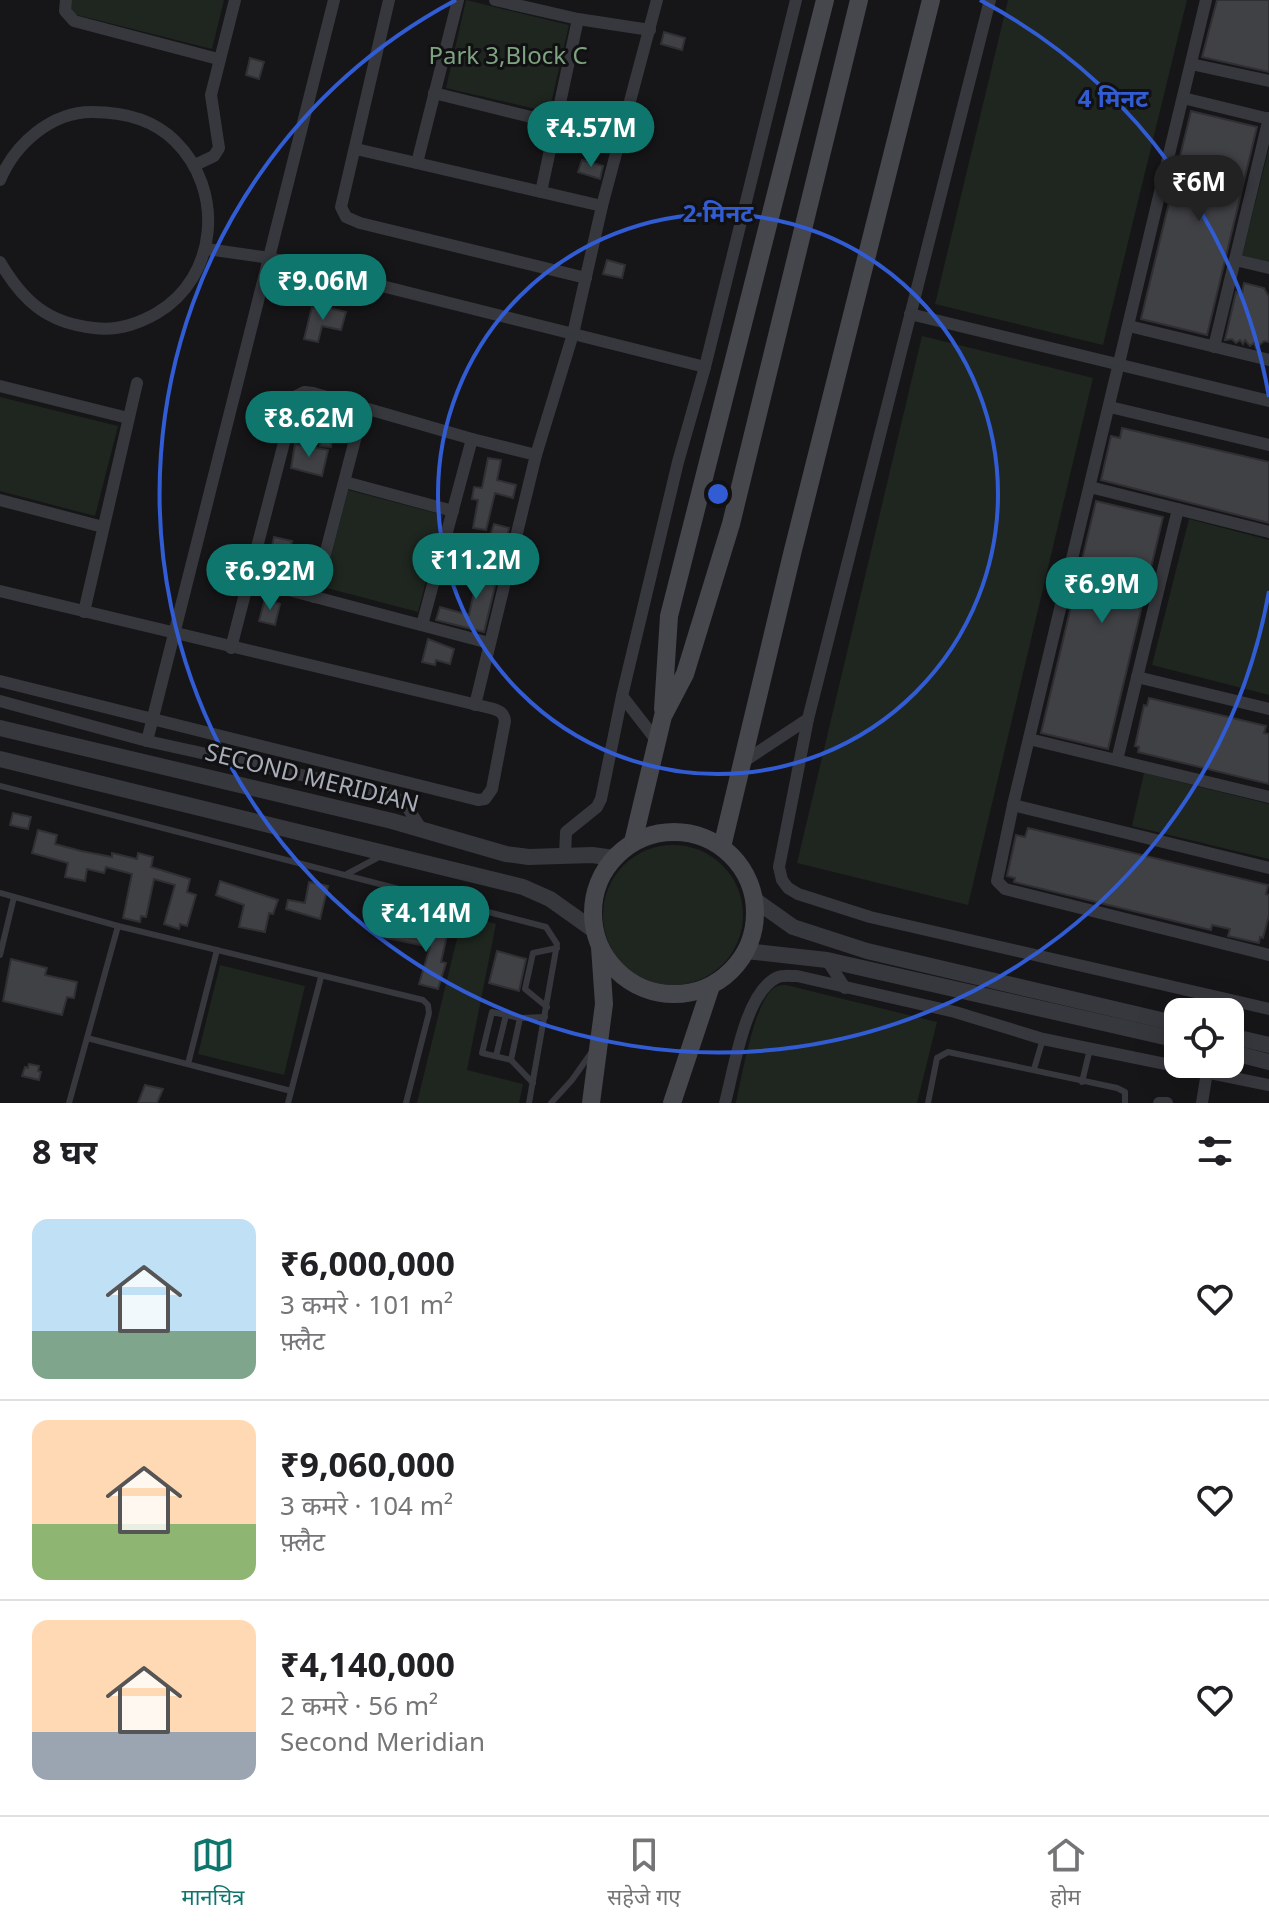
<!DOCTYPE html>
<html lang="hi">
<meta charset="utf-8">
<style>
body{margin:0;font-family:"Noto Sans","Noto Sans Devanagari",sans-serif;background:#f2f2f2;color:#202124;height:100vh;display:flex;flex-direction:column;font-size:30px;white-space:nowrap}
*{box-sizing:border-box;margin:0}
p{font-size:26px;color:#757577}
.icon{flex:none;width:44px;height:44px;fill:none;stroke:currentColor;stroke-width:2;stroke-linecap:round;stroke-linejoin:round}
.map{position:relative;height:1103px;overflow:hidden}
.panel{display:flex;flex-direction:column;background:#fff;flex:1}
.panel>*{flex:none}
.buttons{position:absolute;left:1164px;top:998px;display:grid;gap:16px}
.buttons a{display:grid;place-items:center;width:80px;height:80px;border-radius:16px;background:#fff;box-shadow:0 8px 32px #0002;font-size:40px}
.price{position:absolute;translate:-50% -68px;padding:0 18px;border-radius:28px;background:#0f766e;color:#fff;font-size:26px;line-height:52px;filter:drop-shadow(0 2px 4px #0008)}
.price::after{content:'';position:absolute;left:50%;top:48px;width:24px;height:18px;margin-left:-12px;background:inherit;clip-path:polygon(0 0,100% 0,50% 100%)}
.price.active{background:#222;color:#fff}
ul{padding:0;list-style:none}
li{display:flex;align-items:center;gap:24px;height:200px;padding:0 32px}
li+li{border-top:2px solid #e0e0e0}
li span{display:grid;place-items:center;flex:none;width:224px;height:160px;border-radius:16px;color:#555}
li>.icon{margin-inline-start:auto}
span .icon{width:96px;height:96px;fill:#fffc;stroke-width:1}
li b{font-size:34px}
h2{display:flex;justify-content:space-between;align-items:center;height:96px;padding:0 32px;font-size:34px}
.menu{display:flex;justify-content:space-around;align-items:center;height:112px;border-top:2px solid #e0e0e0;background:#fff;font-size:22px;color:#757577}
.menu a{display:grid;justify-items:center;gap:4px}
.menu .active{color:#0f766e}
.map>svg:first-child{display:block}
.green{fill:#1e261f}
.building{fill:#404145;stroke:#303034;stroke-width:2}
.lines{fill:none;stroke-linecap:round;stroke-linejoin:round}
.service{stroke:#37383d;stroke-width:6}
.minor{stroke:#37383d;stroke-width:12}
.tertiary{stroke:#37383d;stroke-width:16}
.secondary{stroke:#45474d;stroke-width:18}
.ring{fill:none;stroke:#325cd3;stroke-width:4}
.labels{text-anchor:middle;stroke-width:6;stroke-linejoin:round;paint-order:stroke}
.park-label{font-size:24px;fill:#7fa381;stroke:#111113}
.street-label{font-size:24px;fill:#a8adb8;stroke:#111113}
.centre{fill:#325cd3;stroke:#111113;stroke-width:4}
.ring-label{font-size:24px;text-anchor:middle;font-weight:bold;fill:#325cd3;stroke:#111113;stroke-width:6;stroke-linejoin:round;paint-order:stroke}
</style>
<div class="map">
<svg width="1269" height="1103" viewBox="0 0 1269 1103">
<rect width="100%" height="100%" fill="#161618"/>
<g class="green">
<polygon points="72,0 224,0 212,49 69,13"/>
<polygon points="466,0 569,25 549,112 446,88"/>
<polygon points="1008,0 1187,0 1103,345 935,304"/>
<polygon points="1269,148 1269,263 1242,256"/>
<polygon points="922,336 1093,378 968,905 797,863"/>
<polygon points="0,397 118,426 95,516 0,491"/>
<polygon points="348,490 443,515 418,612 323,587"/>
<polygon points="1189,519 1269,540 1269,695 1152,665"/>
<polygon points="1144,773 1269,804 1269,859 1132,826"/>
<circle cx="673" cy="915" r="70"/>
<polygon points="463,914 496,924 467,1070 523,1084 519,1103 417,1103"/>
<polygon points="220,965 305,986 284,1075 198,1054"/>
<path d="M786 985 937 1022 917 1103H736C741 1080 755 999 774 988 778 985 782 985 786 985Z"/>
</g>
<g class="building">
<polygon points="1217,0 1269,0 1269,72 1202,57"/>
<polygon points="664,32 685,38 682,50 661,44"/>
<polygon points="250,58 264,62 259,79 246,75"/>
<polygon points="1191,111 1257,127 1207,335 1141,319"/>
<polygon points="582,160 603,166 600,179 578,172"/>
<polygon points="607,260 625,265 622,278 603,274"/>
<polygon points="1244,283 1264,288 1269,297 1269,342 1264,341 1256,348 1254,343 1250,346 1245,340 1243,344 1240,340 1236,343 1232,339 1225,340 1236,292 1242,294"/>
<polygon points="312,307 326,311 326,307 346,312 341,330 322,326 318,342 304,339"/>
<polygon points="324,422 334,424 331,447 320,446"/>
<polygon points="1122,428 1269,462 1269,523 1101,480 1111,436 1120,438"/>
<polygon points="295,444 328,450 322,476 291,468"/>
<polygon points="488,458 501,460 497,480 516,485 513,498 495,493 486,530 473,528 478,500 472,499 474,487 482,488"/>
<polygon points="1096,501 1163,517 1108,749 1041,733"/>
<polygon points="494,524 509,528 506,541 490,536"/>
<polygon points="274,537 292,541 285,570 310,577 308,586 262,574 266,550 271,551"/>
<polygon points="481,561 500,565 484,632 436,620 440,607 469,615"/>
<polygon points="265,599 280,604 275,625 259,621"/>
<polygon points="428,639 454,649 450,664 436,660 435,665 422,662"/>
<polygon points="1149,698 1266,726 1264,733 1269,734 1269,784 1138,752 1139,747 1135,746 1144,705 1147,706"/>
<polygon points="13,813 31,817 28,829 10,825"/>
<polygon points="1028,828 1268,885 1266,894 1269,895 1269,915 1263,938 1260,937 1259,943 1228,936 1230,929 1212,925 1211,930 1014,882 1015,878 1007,876 1016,835 1025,837"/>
<polygon points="38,830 57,835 55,844 81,851 112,857 112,853 137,859 138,853 153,857 151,867 190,879 187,892 196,895 187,926 180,924 179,929 164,924 175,885 154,879 146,917 141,916 140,922 123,918 132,874 106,867 104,873 87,869 85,881 65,877 68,863 32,853"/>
<polygon points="220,881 278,900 273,914 269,913 265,932 239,927 244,905 216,895"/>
<polygon points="309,882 328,886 320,919 286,909 288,900 305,903"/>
<polygon points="388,926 397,928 396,930 429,938 430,931 447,935 441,962 446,963 438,989 419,984 430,947 386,938"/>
<polygon points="497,951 526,959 519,991 489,983"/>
<polygon points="11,959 47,968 45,975 77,982 74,998 67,997 62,1015 3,1001"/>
<polygon points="29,1064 39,1066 38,1071 41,1072 39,1080 22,1076 25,1067 28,1068"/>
<polygon points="145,1085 163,1089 157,1103 138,1103"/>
</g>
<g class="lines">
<g class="service">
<polyline points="0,786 546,927 557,944 529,1103"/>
<polyline points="347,874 379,857"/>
<polyline points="0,893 118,926 423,1000 428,1005 429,1013 406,1103"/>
<polyline points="0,955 14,897"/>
<polyline points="547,1007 525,989 533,953 557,948"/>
<polyline points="87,1038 291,1091"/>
<polyline points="496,1056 506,1015"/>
<polyline points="511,1060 520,1018"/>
<polyline points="188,1064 217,950"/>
<polyline points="1034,1069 1043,1039"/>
<polyline points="1082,1082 1090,1049"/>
<polyline points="533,1083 511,1060 482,1053 492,1012 520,1018 545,1017"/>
<polyline points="69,1103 118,926"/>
<polyline points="288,1103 321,977"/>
<polyline points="551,1103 572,1080 591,1053"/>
<polyline points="928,1103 937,1058 948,1052 1117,1088 1125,1092 1125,1103"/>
</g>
<g class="minor">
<polyline points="66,0 65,11 74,21 218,59"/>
<polyline points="389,0 341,207 346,217 360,223 586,278"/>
<polyline points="495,0 578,19 650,30"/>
<polyline points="990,0 808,719 779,867 782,880 788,888 798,894 870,917 1269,1009"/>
<polyline points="1206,0 1013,805 997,881 1005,889 1269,955"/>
<polyline points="1191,64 1269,81"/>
<polyline points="434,93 555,123"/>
<polyline points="1183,98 1269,119"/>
<polyline points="356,149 602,206"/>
<polyline points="417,163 458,0"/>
<polyline points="195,165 214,156 219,148 211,95 235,0"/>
<path d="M0 180C15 144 51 112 92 112 122 112 153 119 175 141 225 190 218 277 157 313 138 324 116 331 94 328 47 323 23 301 0 262"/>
<polyline points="541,192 578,19"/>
<polyline points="207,249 270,258 705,367"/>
<polyline points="1235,260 1269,268"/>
<polyline points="910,314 1269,401"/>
<polyline points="1129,326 1269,360"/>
<polyline points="1214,347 1269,118"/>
<polyline points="0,386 128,418"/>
<polyline points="1110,407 1269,445"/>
<polyline points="345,482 453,511"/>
<polyline points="1090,487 1269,532"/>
<polyline points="0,500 103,527"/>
<polyline points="247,579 489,643"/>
<path d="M0 591 490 708C498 710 504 712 505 721L492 789 485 799 478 800 0 681"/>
<polyline points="314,597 363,409"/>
<polyline points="84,612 137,383"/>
<polyline points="422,625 472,439"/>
<polyline points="231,648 296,396 304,392 313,393 472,439 536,455"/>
<polyline points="1137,677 1269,709"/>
<polyline points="622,696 657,741"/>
<polyline points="0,701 147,741 388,794 404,802 422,830"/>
<polyline points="475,705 536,455 573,334 602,206 657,0"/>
<polyline points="1029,739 1269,797"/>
<polyline points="147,741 334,0"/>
<polyline points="1117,760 1178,509"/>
<polyline points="743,762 808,719"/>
<polyline points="1013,805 1269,868"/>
<polyline points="565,856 566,832 597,807 601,799 622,696 678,462 705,367 796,0"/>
<polyline points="827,960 845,988"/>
<path d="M725 1103C734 1070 745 991 778 977 783 975 791 976 797 976L955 1012 1043 1039 1269 1085"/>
<polyline points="1159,1103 1167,1103"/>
<polyline points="1202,1103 1207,1072"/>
</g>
<g class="tertiary">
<polyline points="0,728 392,821 506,854 529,857 592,855 614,858"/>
<polyline points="0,759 523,887 550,899 595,931"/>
<polyline points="755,900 793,927 867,951 1178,1024"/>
<polyline points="746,951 827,960 1178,1040"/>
<polyline points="1230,1036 1269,1045"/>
<polyline points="1230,1052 1269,1062"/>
</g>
<g class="secondary">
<polyline points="663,709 669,616 825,0"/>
<circle cx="674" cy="913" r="81"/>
<polyline points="633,842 663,716 685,674 731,524 859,0"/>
<polyline points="722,847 792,554 931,0"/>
<polyline points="591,1103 604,1004 600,947"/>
<polyline points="672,1103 711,986"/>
</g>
</g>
<g class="ring">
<circle cx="718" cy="494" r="280"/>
<path d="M1269 591A559 559 0 1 1 456 0M980 0A559 559 0 0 1 1269 397"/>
</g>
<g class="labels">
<g class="park-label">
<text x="508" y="64">Park 3,Block C</text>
</g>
<g class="street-label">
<text transform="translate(312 778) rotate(14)" y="8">SECOND MERIDIAN</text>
</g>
</g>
<circle cx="718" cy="494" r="12" class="centre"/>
<g class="ring-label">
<text x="1113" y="107">4 मिनट</text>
<text x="718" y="222">2 मिनट</text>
</g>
</svg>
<div class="buttons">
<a><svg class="icon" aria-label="locate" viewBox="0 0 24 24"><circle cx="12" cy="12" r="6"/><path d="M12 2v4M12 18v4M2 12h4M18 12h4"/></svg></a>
</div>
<b class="price" style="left:591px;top:169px">₹4.57M</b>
<b class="price active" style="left:1199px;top:223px">₹6M</b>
<b class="price" style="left:323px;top:322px">₹9.06M</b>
<b class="price" style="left:309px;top:459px">₹8.62M</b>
<b class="price" style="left:476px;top:601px">₹11.2M</b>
<b class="price" style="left:270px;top:612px">₹6.92M</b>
<b class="price" style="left:1102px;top:625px">₹6.9M</b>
<b class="price" style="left:426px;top:954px">₹4.14M</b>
</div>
<section class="panel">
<h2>8 घर<svg class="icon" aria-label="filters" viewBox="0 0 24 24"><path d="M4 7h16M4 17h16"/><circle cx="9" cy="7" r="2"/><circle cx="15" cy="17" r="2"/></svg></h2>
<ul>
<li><span style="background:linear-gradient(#bfe0f5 70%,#7fa58c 0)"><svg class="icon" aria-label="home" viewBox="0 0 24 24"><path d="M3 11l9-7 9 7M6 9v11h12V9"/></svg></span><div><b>₹6,000,000</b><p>3 कमरे · 101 m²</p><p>फ़्लैट</p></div><svg class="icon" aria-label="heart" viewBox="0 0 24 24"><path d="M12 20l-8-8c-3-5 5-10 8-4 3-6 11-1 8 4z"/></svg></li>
<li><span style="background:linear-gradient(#ffd9b3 65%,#8fb573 0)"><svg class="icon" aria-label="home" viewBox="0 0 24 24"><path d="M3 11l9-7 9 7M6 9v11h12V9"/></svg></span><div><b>₹9,060,000</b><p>3 कमरे · 104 m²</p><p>फ़्लैट</p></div><svg class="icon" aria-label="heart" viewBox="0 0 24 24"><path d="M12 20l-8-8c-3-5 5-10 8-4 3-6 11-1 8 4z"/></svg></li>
<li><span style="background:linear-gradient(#ffd9b3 70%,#9aa5b1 0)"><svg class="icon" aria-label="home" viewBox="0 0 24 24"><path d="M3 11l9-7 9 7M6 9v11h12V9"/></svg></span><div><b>₹4,140,000</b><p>2 कमरे · 56 m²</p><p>Second Meridian</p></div><svg class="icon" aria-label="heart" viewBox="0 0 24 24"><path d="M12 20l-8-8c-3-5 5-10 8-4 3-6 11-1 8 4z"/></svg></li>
</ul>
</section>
<nav class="menu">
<a class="active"><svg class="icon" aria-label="map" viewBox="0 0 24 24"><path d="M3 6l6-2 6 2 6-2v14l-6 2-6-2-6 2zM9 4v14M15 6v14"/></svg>मानचित्र</a>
<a><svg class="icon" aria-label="saved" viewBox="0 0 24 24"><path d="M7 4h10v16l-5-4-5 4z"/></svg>सहेजे गए</a>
<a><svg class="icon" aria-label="home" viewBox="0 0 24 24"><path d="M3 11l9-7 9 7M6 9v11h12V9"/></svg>होम</a>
</nav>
